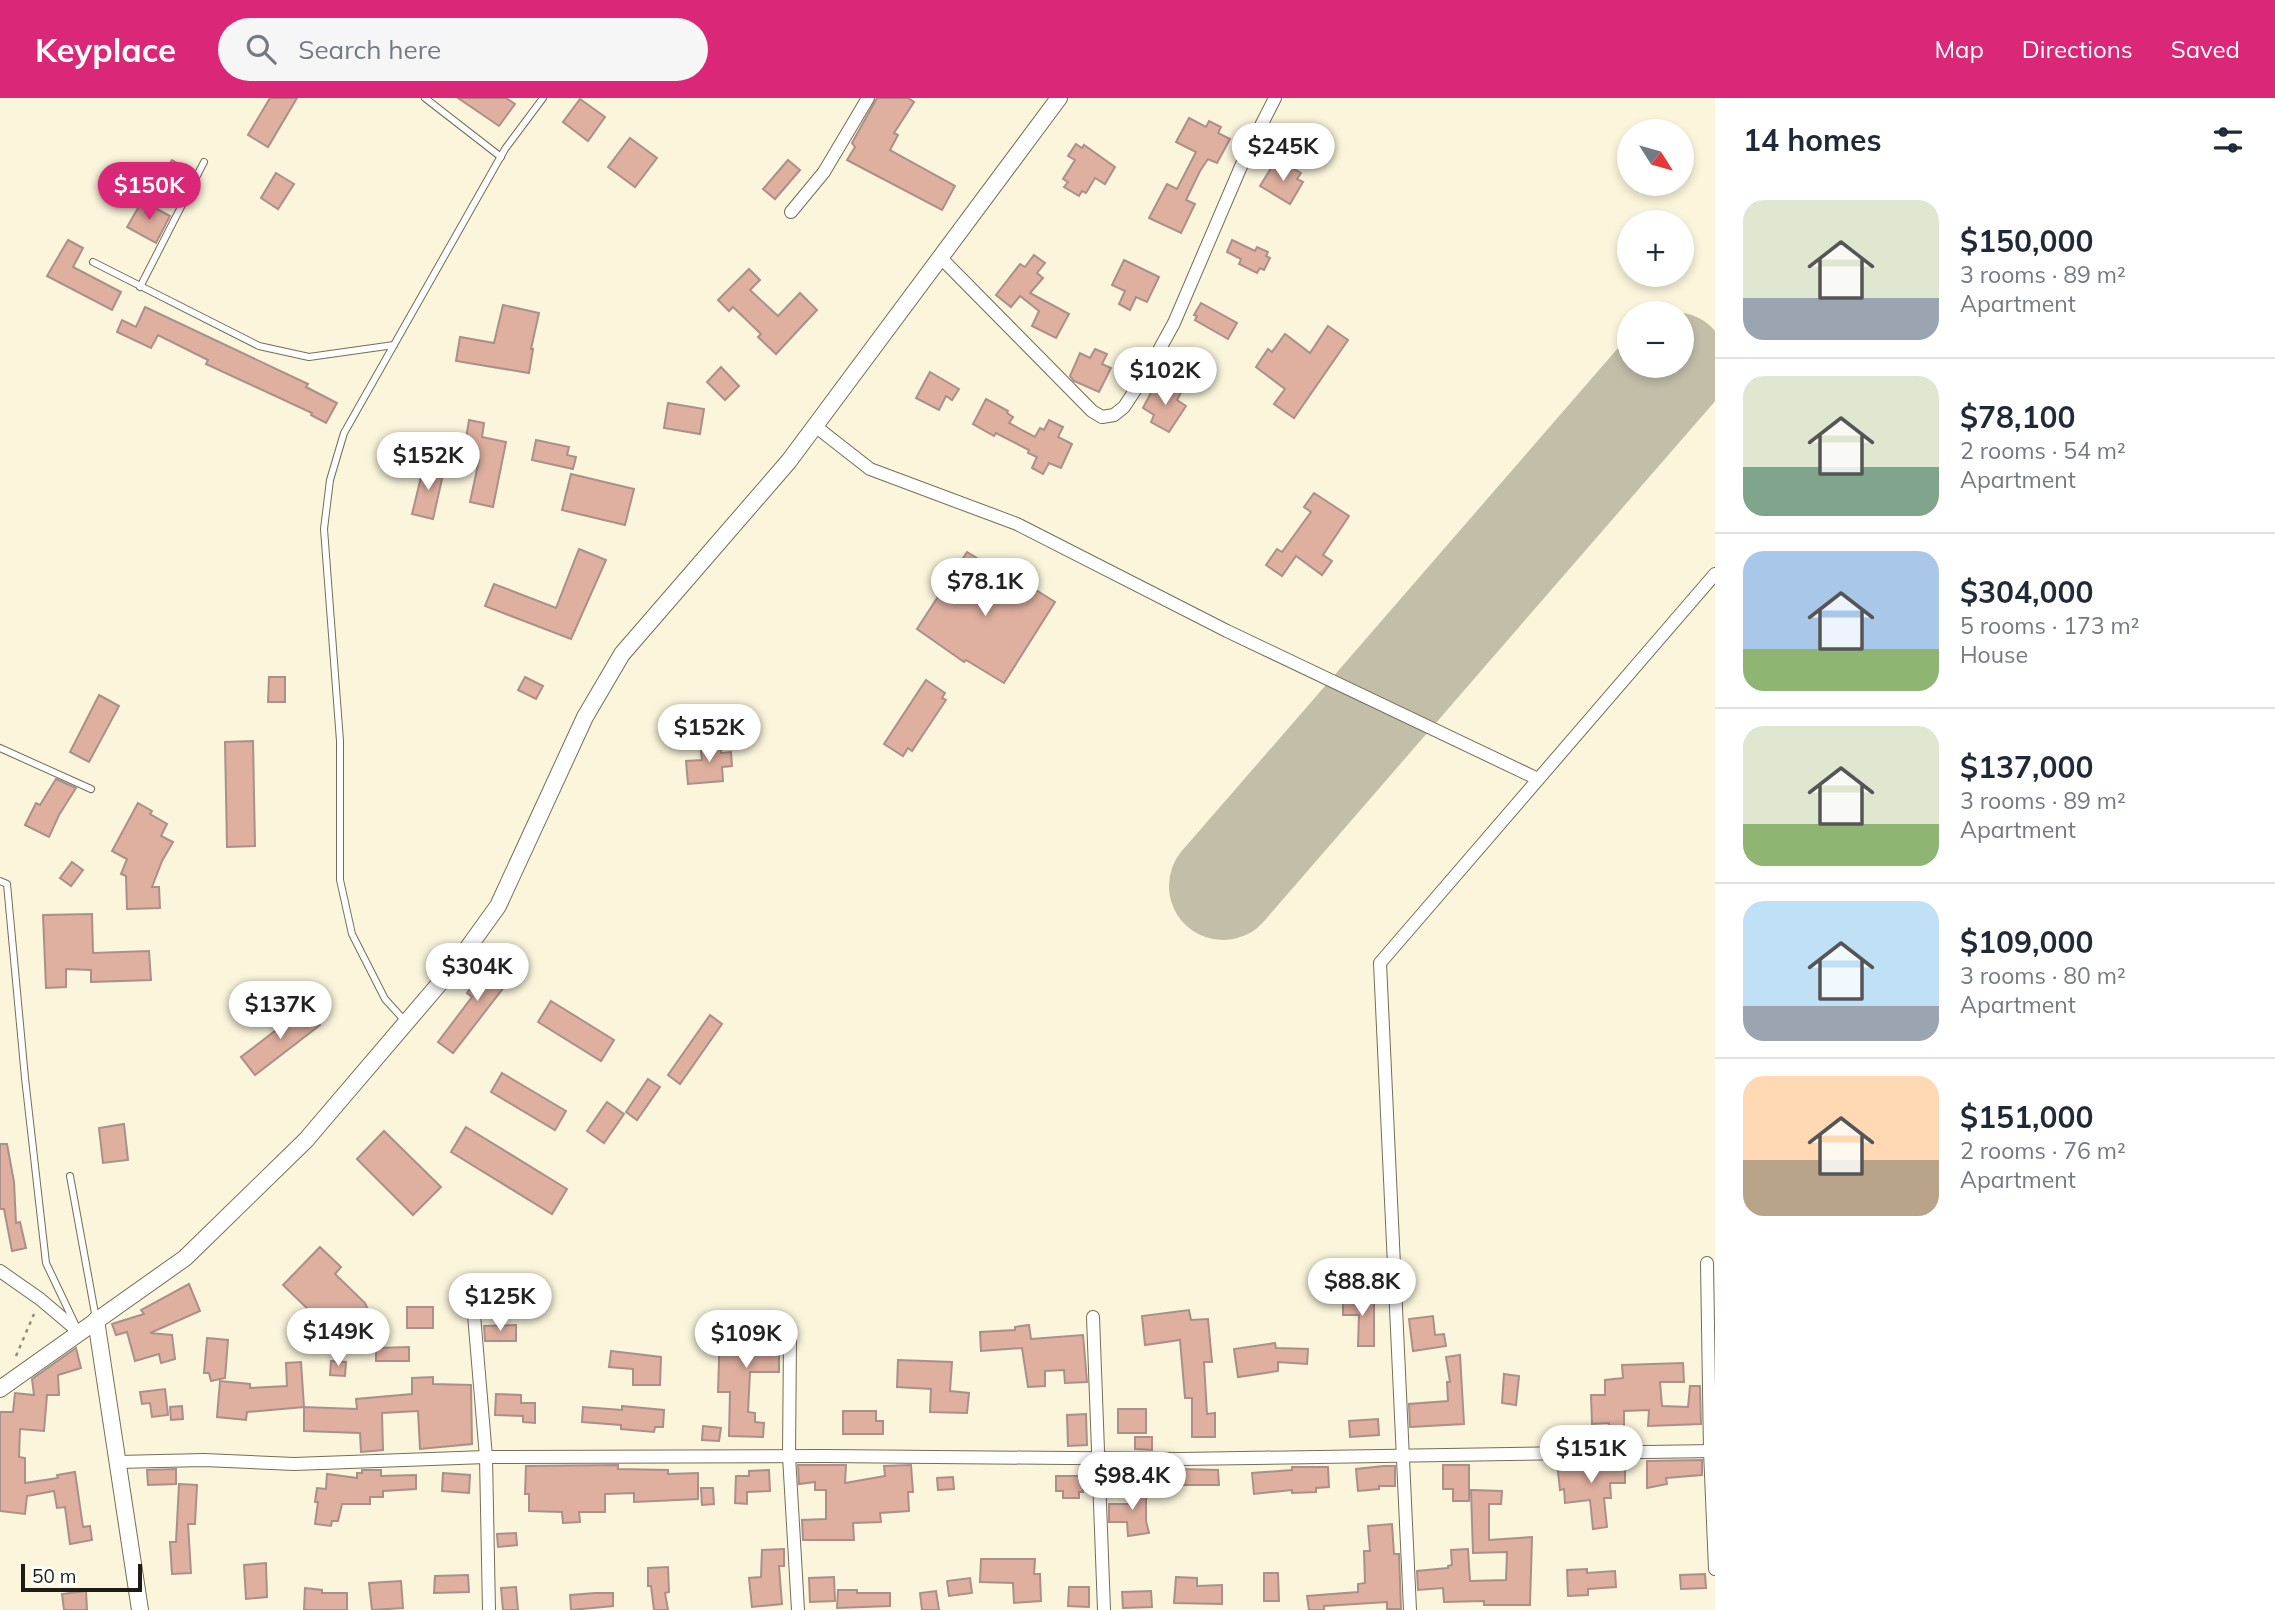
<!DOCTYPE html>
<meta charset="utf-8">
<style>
body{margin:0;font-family:Mulish,sans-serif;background:#f6f6f7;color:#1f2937;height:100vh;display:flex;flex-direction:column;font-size:26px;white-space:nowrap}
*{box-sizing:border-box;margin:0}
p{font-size:23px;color:#747a83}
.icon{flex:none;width:38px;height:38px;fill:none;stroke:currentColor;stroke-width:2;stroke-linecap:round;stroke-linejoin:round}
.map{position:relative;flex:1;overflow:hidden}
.side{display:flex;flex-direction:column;background:#fff;width:560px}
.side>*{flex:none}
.needle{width:46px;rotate:127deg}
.controls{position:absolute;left:1617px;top:21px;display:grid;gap:14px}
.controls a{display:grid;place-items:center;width:77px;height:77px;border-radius:50%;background:#fff;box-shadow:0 4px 10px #0003;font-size:35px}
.scale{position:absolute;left:21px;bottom:18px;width:121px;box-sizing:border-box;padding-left:7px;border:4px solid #1e1c13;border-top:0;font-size:19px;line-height:24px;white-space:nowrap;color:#1e1c13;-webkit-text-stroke:5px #fff;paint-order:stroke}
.price{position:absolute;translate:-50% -60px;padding:0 16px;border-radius:24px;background:#fff;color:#222;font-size:23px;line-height:46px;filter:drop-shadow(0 2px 4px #0008)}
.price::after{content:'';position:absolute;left:50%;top:42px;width:21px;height:16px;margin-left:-10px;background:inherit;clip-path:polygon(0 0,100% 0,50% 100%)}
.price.selected{background:#db2777;color:#fff}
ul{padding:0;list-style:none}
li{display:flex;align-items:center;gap:21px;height:175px;padding:0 28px}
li+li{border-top:2px solid #e0e1e3}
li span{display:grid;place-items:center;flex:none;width:196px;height:140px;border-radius:21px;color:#555}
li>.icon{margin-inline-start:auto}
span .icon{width:84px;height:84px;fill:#fffc;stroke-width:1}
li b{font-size:30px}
h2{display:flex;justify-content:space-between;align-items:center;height:84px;padding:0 28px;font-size:30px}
header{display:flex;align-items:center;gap:42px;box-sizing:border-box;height:98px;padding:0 35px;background:#db2777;color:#fff}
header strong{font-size:33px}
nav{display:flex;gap:38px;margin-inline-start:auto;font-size:24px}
.search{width:490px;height:63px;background:#f6f6f7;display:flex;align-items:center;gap:18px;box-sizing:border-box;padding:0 24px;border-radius:38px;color:#747a83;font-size:26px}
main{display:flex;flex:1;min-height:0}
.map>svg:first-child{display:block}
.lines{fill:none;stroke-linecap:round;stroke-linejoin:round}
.runway{stroke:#c2bea8;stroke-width:108}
.building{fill:#dfb0a0;stroke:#aa9088;stroke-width:2}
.service-casing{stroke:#736e58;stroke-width:8}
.minor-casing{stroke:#736e58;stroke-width:14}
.tertiary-casing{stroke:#736e58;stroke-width:18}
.path{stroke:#8f8c7a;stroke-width:2.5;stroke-dasharray:3.5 5;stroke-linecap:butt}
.service{stroke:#fff;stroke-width:6}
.minor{stroke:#fff;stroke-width:12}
.tertiary{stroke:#fff;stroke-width:16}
</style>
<header>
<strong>Keyplace</strong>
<div class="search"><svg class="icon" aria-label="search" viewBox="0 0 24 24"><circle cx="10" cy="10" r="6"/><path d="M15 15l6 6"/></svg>Search here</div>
<nav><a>Map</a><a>Directions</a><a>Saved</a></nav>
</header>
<main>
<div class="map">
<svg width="1715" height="1512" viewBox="0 0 1715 1512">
<rect width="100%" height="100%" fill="#faf5db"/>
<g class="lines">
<polyline class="runway" points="1223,788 1674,268"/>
</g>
<g class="building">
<polygon points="270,0 297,0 268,49 248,37"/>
<polygon points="458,0 506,0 515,6 499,28"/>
<polygon points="877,0 908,0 914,4 894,35 898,37 890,52 955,88 942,112 847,62 855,49 852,45"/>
<polygon points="580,1 605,19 588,43 563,24"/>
<polygon points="1189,20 1206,29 1209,23 1221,29 1218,35 1230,41 1217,65 1208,61 1200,73 1186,102 1195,106 1181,135 1149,120 1167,86 1177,91 1196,54 1176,44"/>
<polygon points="630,40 657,60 635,89 608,69"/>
<polygon points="1076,46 1082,50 1084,47 1115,69 1105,86 1095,80 1086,95 1082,93 1079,98 1064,89 1068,84 1063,81 1075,62 1068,58"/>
<polygon points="172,62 192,74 186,88 164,74"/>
<polygon points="788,62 800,72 775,101 763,91"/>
<polygon points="1284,65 1301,75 1297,81 1303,84 1290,106 1260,88 1273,67 1281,71"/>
<polygon points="276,75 294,86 278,111 261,100"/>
<polygon points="142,103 170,118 156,145 127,129"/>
<polygon points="68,142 83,150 73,169 121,194 112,212 47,178"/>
<polygon points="1232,142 1255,153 1257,149 1268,154 1266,158 1270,160 1264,172 1260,170 1257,175 1239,166 1241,161 1227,154"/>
<polygon points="1034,157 1045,165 1037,175 1043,180 1030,195 1069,216 1056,240 1032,228 1039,213 1020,198 1011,209 996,197 1020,166 1025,169"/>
<polygon points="1124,162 1159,179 1147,204 1136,199 1130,212 1119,206 1125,193 1112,187"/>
<polygon points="749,171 760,182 750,192 778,218 800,195 817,212 776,256 758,239 761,236 733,209 729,213 718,202"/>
<polygon points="1201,205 1237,225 1228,241 1195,222 1197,218 1194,217"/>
<polygon points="503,207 539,215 531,251 533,251 529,275 456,263 460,239 494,245"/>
<polygon points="145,209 308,286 306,289 337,305 326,325 311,317 312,315 206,266 208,262 158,237 151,250 117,234 122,222 136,229"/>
<polygon points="1328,228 1348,242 1294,320 1274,306 1285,291 1256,269 1268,251 1272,254 1285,236 1310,255"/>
<polygon points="1095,251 1107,256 1102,266 1111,270 1099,294 1074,283 1070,278 1080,255 1090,260"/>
<polygon points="721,269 739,288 725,302 707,284"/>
<polygon points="930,274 959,291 952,302 946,298 939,312 916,300"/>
<polygon points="1171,287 1182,293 1177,302 1186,308 1169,334 1151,324 1154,317 1143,310 1154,289 1166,296"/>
<polygon points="986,301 1008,313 1007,315 1013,319 1009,325 1035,339 1040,330 1044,332 1049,322 1063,329 1058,339 1072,346 1061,370 1049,365 1043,376 1032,370 1037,359 1028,355 1029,352 996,335 994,338 973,326"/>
<polygon points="668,305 704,311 700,336 664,330"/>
<polygon points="469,322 484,325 482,339 506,344 493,409 470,404 479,362 463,359"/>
<polygon points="536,342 569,349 567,357 576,359 573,371 532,362"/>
<polygon points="424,367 444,372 433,421 412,416"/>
<polygon points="571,376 634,391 625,427 562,412"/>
<polygon points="1314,395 1349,418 1323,457 1332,463 1322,477 1296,458 1282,478 1266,467 1277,451 1282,454 1311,414 1304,409"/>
<polygon points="579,451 606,462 571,541 485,508 494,486 556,510"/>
<polygon points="967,454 1034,495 1036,492 1055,504 1004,585 966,562 964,564 917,531"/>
<polygon points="269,579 285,579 285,604 268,604"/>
<polygon points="525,579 543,588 536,601 518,592"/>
<polygon points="926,582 945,595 942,600 946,602 912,653 908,650 903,658 884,646"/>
<polygon points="99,597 119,608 89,664 70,654"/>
<polygon points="253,643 255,748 227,749 225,644"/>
<polygon points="720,643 721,655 731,654 732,668 722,669 723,683 688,686 686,663 702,662 700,645"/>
<polygon points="56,681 76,690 59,717 49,739 25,727 36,705 40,707"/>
<polygon points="138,705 152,713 150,716 167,726 161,738 173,744 162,763 152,789 159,789 160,810 127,811 126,778 121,776 127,761 112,753"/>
<polygon points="72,764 83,772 71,788 60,780"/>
<polygon points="92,816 93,855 149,853 151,882 91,884 91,872 66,871 66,889 46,890 43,817"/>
<polygon points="493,859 515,875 453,955 438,944 472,899 467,895"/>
<polygon points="551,903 614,942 601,963 538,924"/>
<polygon points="306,909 320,927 255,977 241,959"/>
<polygon points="710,917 722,926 680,986 668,977"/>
<polygon points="502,975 566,1013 555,1032 491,994"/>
<polygon points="648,981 660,989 637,1022 626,1014"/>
<polygon points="607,1004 624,1016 604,1045 587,1033"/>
<polygon points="124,1026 128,1062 103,1065 99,1030"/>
<polygon points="466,1029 567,1091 552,1116 451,1054"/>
<polygon points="384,1033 441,1089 413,1117 357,1061"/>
<polygon points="0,1046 7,1046 14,1084 16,1125 20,1124 26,1150 12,1153 4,1111 0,1111"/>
<polygon points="320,1149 341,1169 335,1176 365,1205 371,1218 369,1219 371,1227 360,1231 352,1219 333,1237 333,1226 318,1241 308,1230 315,1223 312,1221 315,1218 283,1187"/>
<polygon points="189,1186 200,1213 150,1235 172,1237 175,1261 161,1265 159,1256 135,1263 127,1234 116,1237 112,1226 144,1216 141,1212"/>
<polygon points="1343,1200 1374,1200 1374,1248 1358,1248 1359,1217 1343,1217"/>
<rect x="407" y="1209" width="26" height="21"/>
<polygon points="1189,1212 1191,1222 1208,1221 1212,1264 1204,1264 1207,1316 1215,1315 1215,1339 1192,1339 1192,1300 1185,1300 1180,1242 1145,1247 1142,1218"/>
<polygon points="1433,1218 1435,1237 1444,1236 1446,1248 1413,1253 1409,1221"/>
<polygon points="736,1221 776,1223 774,1252 779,1252 779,1274 750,1274 748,1314 755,1315 755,1324 764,1325 763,1339 729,1338 730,1294 718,1294 720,1232 735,1233"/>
<polygon points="516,1227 516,1243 485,1243 484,1228"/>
<polygon points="1029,1227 1031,1241 1083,1237 1087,1284 1065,1285 1064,1272 1045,1273 1045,1288 1028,1289 1022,1250 981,1253 980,1234 1015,1232 1015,1229"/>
<polygon points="207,1240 228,1242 225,1280 211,1283 209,1275 204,1275"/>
<polygon points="1275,1245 1276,1250 1308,1251 1307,1266 1278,1264 1278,1273 1238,1279 1234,1251"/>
<polygon points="409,1249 409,1263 376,1263 376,1250"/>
<polygon points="76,1250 81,1270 58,1277 59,1297 47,1297 44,1333 20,1331 19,1359 25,1360 25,1385 58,1380 57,1377 75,1374 83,1429 90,1428 92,1442 70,1446 65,1409 57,1410 54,1393 27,1398 25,1416 0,1413 0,1314 13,1314 15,1295 34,1297 32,1281"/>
<polygon points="611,1253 661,1259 660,1287 633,1287 633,1271 609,1269"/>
<polygon points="1460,1257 1464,1326 1410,1329 1409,1306 1448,1303 1447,1284 1450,1284 1446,1259"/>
<polygon points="898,1262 952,1264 950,1293 969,1295 967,1315 930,1314 931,1291 897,1289"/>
<polygon points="331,1263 346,1264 345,1278 330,1277"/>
<polygon points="301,1264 304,1309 247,1314 246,1322 217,1319 220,1283 250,1286 250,1290 287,1288 286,1265"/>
<polygon points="1683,1265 1684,1284 1660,1284 1662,1308 1688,1309 1690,1288 1700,1288 1701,1326 1648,1328 1649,1312 1624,1313 1624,1331 1609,1331 1609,1325 1592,1326 1591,1297 1605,1297 1605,1282 1623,1280 1622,1267"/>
<polygon points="1504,1276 1519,1278 1516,1307 1502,1305"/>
<polygon points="433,1279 433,1286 471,1287 472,1346 420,1351 418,1313 382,1315 383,1352 361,1354 360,1335 304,1333 304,1309 357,1311 356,1301 412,1296 412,1280"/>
<polygon points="165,1291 168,1317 152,1319 150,1305 142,1306 140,1294"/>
<polygon points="496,1296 521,1297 521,1305 535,1305 535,1325 523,1324 523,1318 495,1317"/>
<polygon points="182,1308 183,1321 171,1322 170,1309"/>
<polygon points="622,1308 664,1312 663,1329 655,1329 654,1334 621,1331 621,1327 582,1324 583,1309 622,1312"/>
<rect x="1118" y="1311" width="28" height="24"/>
<polygon points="843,1313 876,1313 876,1323 883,1323 883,1336 843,1336"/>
<polygon points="1086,1316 1087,1347 1068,1348 1067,1317"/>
<polygon points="1378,1321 1379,1337 1350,1339 1349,1323"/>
<polygon points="703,1328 721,1330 719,1343 702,1342"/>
<polygon points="1135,1339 1152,1339 1152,1352 1135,1351"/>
<polygon points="1702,1362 1702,1377 1666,1380 1667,1386 1647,1390 1647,1363"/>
<polygon points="1625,1363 1625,1385 1610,1385 1611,1400 1604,1400 1607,1429 1593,1431 1590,1402 1565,1405 1564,1391 1560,1392 1557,1364"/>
<polygon points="618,1367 618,1371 668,1372 668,1376 698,1375 698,1401 634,1404 634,1395 605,1396 605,1414 579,1414 580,1424 563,1425 562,1414 529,1413 529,1396 525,1396 526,1368"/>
<polygon points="798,1367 846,1367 845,1385 885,1378 884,1368 911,1367 913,1394 908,1394 909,1413 880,1415 881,1424 853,1425 854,1442 803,1442 802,1422 826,1421 826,1392 815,1392 815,1384 799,1386"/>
<polygon points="1443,1367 1469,1367 1469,1403 1453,1403 1453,1391 1443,1391"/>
<polygon points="1384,1368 1395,1368 1395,1388 1379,1388 1379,1391 1358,1393 1356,1371"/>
<polygon points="1292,1369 1328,1369 1329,1389 1316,1390 1316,1394 1292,1395 1292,1392 1254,1396 1252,1375 1292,1372"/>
<polygon points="176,1371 176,1386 148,1387 147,1372"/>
<polygon points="1180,1371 1218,1372 1219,1387 1179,1387"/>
<polygon points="362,1372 381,1372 381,1378 416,1377 416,1391 383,1393 383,1399 370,1399 370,1406 342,1406 338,1423 332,1423 331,1428 315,1426 318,1404 315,1404 317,1390 326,1391 327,1376 357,1380 357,1375 362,1375"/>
<polygon points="769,1372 770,1393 747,1394 747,1406 735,1405 736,1378 749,1378 749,1373"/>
<polygon points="443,1375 470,1377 469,1395 442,1393"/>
<polygon points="1056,1378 1083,1378 1083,1394 1079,1394 1079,1400 1063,1400 1063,1393 1056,1393"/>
<polygon points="953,1379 954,1391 938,1392 937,1380"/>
<polygon points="179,1386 197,1387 195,1426 188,1426 191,1475 172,1476 170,1444 176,1444"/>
<polygon points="1130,1389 1146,1389 1146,1423 1149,1435 1128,1438 1127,1424 1109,1424 1109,1406 1130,1406"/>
<polygon points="701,1390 713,1390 714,1406 702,1407"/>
<polygon points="1471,1392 1502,1393 1501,1406 1489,1406 1489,1442 1532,1439 1530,1507 1484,1507 1484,1503 1444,1504 1443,1490 1418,1492 1417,1473 1448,1470 1448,1468 1452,1467 1451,1452 1468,1451 1470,1483 1506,1482 1507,1454 1473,1455"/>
<polygon points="1392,1426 1394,1456 1399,1456 1401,1511 1387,1511 1387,1504 1324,1508 1324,1512 1309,1512 1307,1498 1358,1494 1358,1486 1365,1485 1364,1453 1370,1453 1368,1428"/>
<polygon points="516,1435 517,1447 498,1449 497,1436"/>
<polygon points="784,1451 784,1468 779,1468 782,1506 752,1509 749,1480 761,1479 762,1452"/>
<polygon points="981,1461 1035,1461 1034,1476 1040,1476 1041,1503 1014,1505 1013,1485 980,1484"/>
<polygon points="266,1465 267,1499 246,1501 244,1467"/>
<polygon points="668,1469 669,1494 665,1495 668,1512 654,1512 651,1488 648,1488 648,1470"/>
<polygon points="1587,1471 1587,1475 1615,1473 1616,1489 1588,1491 1588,1497 1568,1498 1567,1472"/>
<polygon points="1264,1475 1278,1475 1279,1503 1264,1503"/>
<polygon points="1705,1476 1706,1490 1681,1491 1680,1477"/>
<polygon points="468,1477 469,1494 434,1495 435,1478"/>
<polygon points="834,1479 835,1503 810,1504 809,1480"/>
<polygon points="1176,1479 1197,1480 1197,1488 1222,1487 1222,1506 1174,1505"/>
<polygon points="970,1480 972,1495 949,1498 947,1483"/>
<polygon points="401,1483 403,1510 372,1512 369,1485"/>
<polygon points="516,1489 518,1512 503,1512 501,1490"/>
<polygon points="1069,1489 1089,1489 1089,1509 1068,1508"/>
<polygon points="305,1490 322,1492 322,1495 347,1495 347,1512 304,1512"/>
<polygon points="838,1492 857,1492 857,1495 890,1495 890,1508 837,1510"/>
<polygon points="86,1493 87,1512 64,1512 62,1496"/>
<polygon points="936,1493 939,1512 922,1512 920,1495"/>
<polygon points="1151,1493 1152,1509 1123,1510 1122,1494"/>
<polygon points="596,1495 613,1495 613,1508 571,1512 570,1497"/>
</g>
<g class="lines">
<g class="service-casing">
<g id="service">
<polyline points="425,0 501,59"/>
<polyline points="93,164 259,248 309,259 394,247"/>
<polyline points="140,189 204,64"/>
<polyline points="0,650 91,691"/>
<polyline points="0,783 7,786 25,980 46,1165 75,1226"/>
<polyline points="405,923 385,901 352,836 340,782 340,643 324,431 330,382 344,335 505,51 543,0"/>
<polyline points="70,1078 96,1221"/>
</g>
</g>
<g class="minor-casing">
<g id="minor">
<polyline points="791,114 824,74 868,0"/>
<polyline points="941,160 1092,313 1102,319 1114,317 1124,309 1147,274 1174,225 1245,59 1275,0"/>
<polyline points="815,328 870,371 1017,426 1227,533 1538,681"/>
<polyline points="1707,1165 1710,1353 1715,1471"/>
<polyline points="0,1173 40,1201 79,1234"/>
<polyline points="473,1205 486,1359 489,1512"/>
<polyline points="1093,1219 1104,1512"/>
<polyline points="790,1241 789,1358 798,1512"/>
<polyline points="117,1364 204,1362 294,1366 486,1359 825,1358 1180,1361 1715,1353"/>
<polyline points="1410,1512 1380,865 1715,476"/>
</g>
</g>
<g class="tertiary-casing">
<g id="tertiary">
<polyline points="96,1222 140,1512"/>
<polyline points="0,1291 185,1160 306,1042 457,865 498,808 585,619 622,556 789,363 1059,0"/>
</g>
</g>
<polyline class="path" points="16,1258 34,1216"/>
<use href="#service" class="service"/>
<use href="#minor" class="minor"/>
<use href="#tertiary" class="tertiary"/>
</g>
</svg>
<div class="controls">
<a><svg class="needle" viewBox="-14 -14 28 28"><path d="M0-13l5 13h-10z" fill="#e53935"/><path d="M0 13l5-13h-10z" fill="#747a83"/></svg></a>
<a>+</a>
<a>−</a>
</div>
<div class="scale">50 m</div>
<b class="price" style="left:1283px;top:85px">$245K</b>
<b class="price selected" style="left:149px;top:124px">$150K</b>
<b class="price" style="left:1165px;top:309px">$102K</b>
<b class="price" style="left:428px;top:394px">$152K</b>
<b class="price" style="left:985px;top:520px">$78.1K</b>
<b class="price" style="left:709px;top:666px">$152K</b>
<b class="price" style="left:477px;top:905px">$304K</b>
<b class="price" style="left:280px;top:943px">$137K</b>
<b class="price" style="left:1362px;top:1220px">$88.8K</b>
<b class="price" style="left:500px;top:1235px">$125K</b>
<b class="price" style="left:338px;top:1270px">$149K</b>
<b class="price" style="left:746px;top:1272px">$109K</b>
<b class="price" style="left:1591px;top:1387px">$151K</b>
<b class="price" style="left:1132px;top:1414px">$98.4K</b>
</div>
<section class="side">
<h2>14 homes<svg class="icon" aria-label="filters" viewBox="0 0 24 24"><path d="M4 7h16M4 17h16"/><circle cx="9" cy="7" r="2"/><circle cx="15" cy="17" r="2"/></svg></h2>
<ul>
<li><span style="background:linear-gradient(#dfe7d0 70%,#9aa5b1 0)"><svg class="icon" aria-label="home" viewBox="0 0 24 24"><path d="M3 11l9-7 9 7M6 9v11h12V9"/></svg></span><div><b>$150,000</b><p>3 rooms · 89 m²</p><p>Apartment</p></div></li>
<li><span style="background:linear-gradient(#dfe7d0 65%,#7fa58c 0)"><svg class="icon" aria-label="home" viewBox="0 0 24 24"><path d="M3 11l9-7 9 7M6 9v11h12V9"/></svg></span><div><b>$78,100</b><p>2 rooms · 54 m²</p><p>Apartment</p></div></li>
<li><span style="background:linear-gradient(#a9c7e8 70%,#8fb573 0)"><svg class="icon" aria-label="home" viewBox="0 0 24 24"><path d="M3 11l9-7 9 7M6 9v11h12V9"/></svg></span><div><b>$304,000</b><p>5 rooms · 173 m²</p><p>House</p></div></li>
<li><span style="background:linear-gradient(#dfe7d0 70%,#8fb573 0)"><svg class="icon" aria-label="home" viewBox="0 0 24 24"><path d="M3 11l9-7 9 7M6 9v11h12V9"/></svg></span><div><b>$137,000</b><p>3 rooms · 89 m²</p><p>Apartment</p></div></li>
<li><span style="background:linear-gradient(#bfe0f5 75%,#9aa5b1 0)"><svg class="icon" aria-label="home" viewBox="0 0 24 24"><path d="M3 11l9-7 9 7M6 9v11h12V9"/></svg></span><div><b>$109,000</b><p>3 rooms · 80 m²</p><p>Apartment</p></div></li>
<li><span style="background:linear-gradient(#ffd9b3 60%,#b9a48a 0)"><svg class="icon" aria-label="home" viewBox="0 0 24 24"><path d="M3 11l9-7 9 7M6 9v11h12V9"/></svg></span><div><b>$151,000</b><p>2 rooms · 76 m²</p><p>Apartment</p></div></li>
</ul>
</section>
</main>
